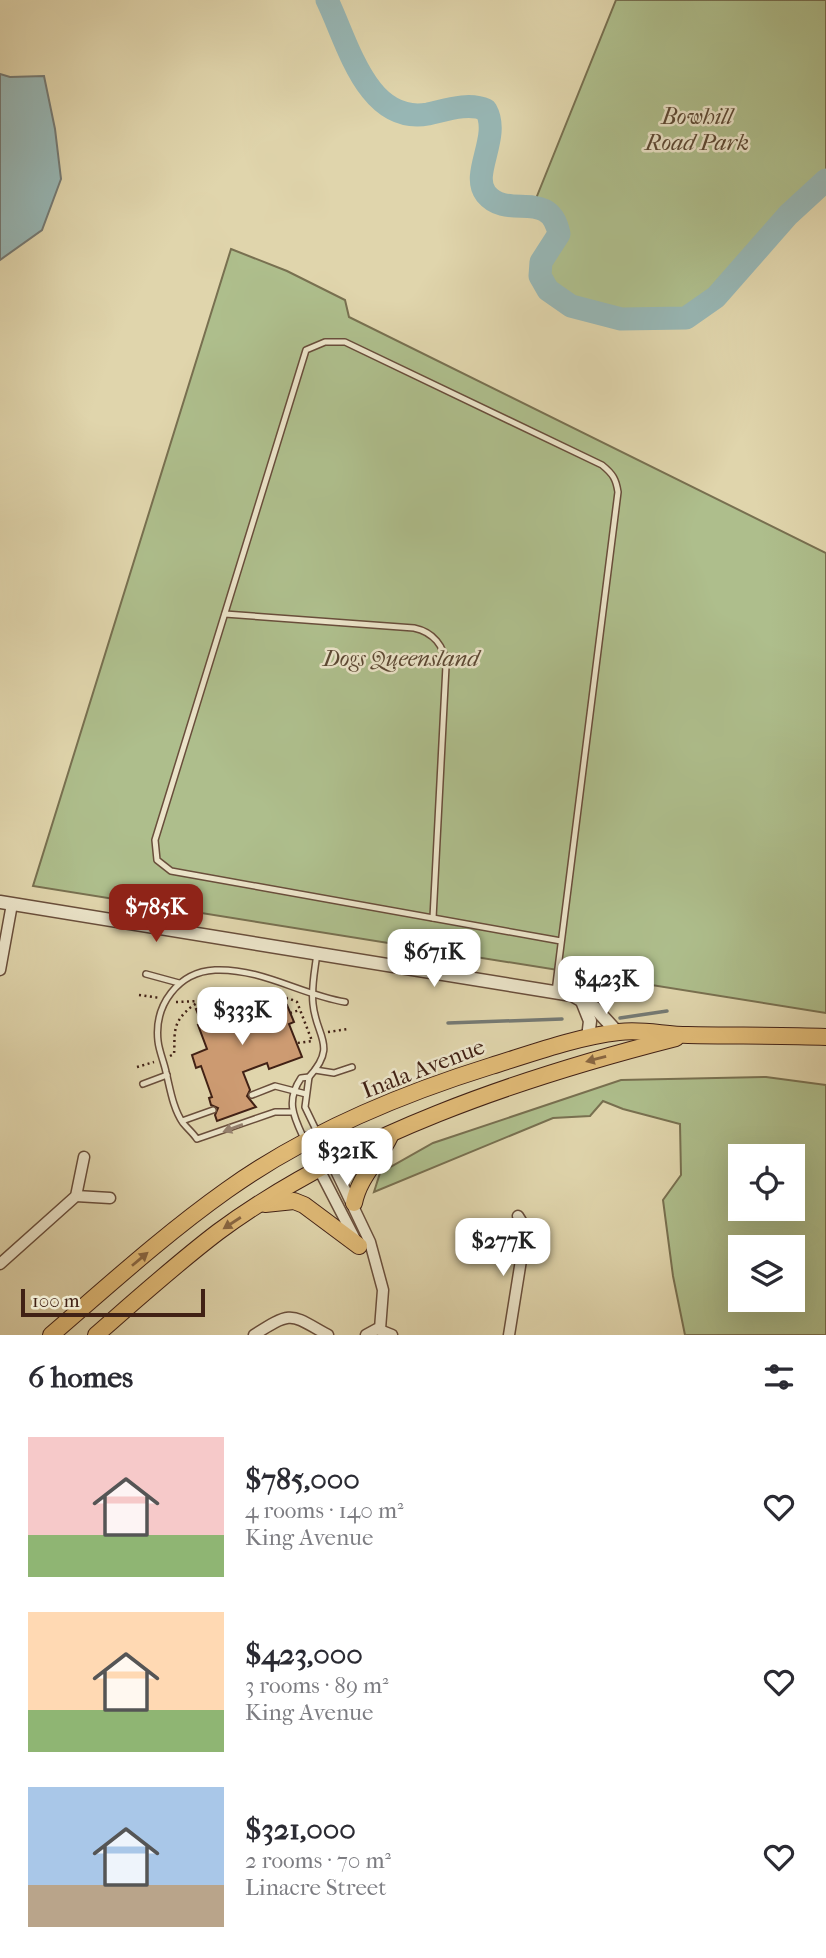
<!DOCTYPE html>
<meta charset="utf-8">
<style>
body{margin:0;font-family:"IM FELL French Canon",serif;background:#f7f7f7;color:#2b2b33;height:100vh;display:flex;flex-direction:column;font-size:26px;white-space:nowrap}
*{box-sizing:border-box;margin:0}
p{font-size:23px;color:#7c7c81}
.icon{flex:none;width:38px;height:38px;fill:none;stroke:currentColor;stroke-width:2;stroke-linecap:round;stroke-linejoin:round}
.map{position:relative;height:1335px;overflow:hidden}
.drawer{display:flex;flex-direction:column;background:#fff;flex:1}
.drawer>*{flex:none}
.fabs{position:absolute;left:728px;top:1144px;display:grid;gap:14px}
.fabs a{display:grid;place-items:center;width:77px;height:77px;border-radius:0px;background:#fff;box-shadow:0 7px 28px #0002;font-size:35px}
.scale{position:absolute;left:21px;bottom:18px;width:184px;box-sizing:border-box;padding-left:7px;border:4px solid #412115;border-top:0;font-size:19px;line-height:24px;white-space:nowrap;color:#412115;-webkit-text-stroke:5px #ebe4c9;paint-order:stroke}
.price{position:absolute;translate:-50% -60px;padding:0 16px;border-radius:14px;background:#fff;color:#222;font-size:23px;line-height:46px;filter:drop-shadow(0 2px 4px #0008)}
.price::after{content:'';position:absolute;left:50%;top:42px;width:21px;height:16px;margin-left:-10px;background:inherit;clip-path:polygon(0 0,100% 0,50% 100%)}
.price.on{background:#8f2418;color:#fff}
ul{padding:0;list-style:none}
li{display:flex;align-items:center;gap:21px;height:175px;padding:0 28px}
li span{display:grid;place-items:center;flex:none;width:196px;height:140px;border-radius:0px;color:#555}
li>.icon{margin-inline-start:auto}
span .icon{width:84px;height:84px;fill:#fffc;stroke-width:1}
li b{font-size:30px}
h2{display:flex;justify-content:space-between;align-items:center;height:84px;padding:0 28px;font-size:30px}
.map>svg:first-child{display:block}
.green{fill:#aebe8c;stroke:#787050;stroke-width:2;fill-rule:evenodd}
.water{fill:#97b6b4;stroke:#757a74;stroke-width:2}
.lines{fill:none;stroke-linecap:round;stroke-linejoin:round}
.stream{stroke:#757a74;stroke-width:3.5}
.river{stroke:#97b6b4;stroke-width:23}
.building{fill:#cd9b72;stroke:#412115;stroke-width:2}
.service-casing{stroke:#694e3b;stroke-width:8}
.minor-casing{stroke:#694e3b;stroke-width:13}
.tertiary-casing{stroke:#694e3b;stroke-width:15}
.primary-casing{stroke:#412115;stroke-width:18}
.path{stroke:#412115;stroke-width:2.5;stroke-dasharray:2 3.5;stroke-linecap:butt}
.service{stroke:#ebe4c9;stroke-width:5}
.minor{stroke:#ebe4c9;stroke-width:10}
.tertiary{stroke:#ebe4c9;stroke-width:12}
.primary{stroke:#e0ba76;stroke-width:16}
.oneway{fill:#896641}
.oneway2{fill:#96826f}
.labels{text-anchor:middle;stroke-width:5;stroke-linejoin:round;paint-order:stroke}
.park-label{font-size:23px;font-style:italic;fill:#5c4833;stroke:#ebe4c9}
.street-label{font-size:23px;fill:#412115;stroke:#ebe4c9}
</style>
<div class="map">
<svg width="826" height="1335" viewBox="0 0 826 1335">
<rect width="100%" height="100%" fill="#e0d5ac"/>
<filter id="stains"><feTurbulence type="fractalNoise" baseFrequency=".00286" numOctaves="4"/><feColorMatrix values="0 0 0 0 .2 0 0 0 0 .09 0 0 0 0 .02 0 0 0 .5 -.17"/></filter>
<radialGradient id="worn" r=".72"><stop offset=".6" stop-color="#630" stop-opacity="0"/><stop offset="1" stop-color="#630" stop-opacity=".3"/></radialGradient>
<g class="green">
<path d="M616 0H826V180L788 215 716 297 686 318 621 319 571 306 548 290 540 276 541 262 559 234C556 216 550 211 533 206Z"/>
<polygon points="231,249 287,271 345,300 349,317 826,553 826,1013 33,886"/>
<path d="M766 1077 826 1085V1335H685L673 1276 663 1200 681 1175 680 1124 623 1109 603 1101 590 1116 553 1118 374 1192 380 1173 433 1143 621 1080ZM740 1157H793V1209H740ZM740 1248H793V1300H740Z"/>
</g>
<polygon class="water" points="0,74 10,77 44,76 55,129 61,179 42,230 0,260"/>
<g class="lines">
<g class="stream">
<polyline points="620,1018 667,1011"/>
<polyline points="448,1023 562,1019"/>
</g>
<path class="river" d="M327 0C348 43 367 125 428 114 446 110 469 102 486 110 501 137 470 174 486 194 508 221 550 187 559 234L541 262 540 276 548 290 571 306 621 319 686 318 716 297 788 215 826 180"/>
</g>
<polygon class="building" points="243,992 246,1002 274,993 280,1008 287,1005 294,1022 289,1024 302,1057 269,1069 267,1063 243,1072 250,1090 247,1096 256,1107 217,1121 215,1115 218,1108 211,1105 209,1098 212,1097 201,1066 196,1068 192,1055 207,1049 198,1025 202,1024 196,1009"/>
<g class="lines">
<g class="service-casing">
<g id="service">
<path d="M225 614 414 628C433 632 445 646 446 666L433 918"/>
<polyline points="146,974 179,983"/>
<path d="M555 992 618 492C616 479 613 474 602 465L345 342H325L306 350 155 840 157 860 171 871 561 941"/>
<polyline points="315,1070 334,1073 352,1067"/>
<polyline points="309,1077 305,1107 318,1134"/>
<polyline points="143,1084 167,1075"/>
<polyline points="252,1095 275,1086 306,1094"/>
<path d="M291 1112H275L197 1139C193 1133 187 1128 183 1123 173 1109 170 1088 166 1072 164 1062 159 1051 158 1041 154 1005 178 972 215 970 261 968 302 995 345 1002"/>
<polyline points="182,1121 213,1110"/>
<path d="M305 1141C294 1117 285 1102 301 1078L309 1077C338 1045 316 1037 313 1004 311 987 315 970 317 953"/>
</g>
</g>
<g class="minor-casing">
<g id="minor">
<polyline points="0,970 12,904"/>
<polyline points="320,1137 370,1242 383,1290 380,1329"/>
<polyline points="306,1144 356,1241"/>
<polyline points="76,1196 110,1198"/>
<polyline points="0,1264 76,1196 84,1157"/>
<path d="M254 1335C293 1310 290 1314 328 1335"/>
<polyline points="366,1335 377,1329 392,1335"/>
<polyline points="509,1335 526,1229 518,1216"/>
</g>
</g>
<g class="tertiary-casing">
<g id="tertiary">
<polyline points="0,902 572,995 595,1008 617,1032"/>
<polyline points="582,1001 590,1021 588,1038"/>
</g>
</g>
<g class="primary-casing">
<g id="primary">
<path d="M354 1203C359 1177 379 1160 390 1136"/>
<polyline points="265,1204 294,1201 304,1205 359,1246"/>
<path d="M51 1335C109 1285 165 1234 227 1190 304 1135 401 1094 491 1066 533 1053 576 1037 619 1032 643 1029 665 1035 688 1035 734 1036 780 1035 826 1037"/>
<path d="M96 1335C136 1300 176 1264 218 1232 350 1135 519 1078 676 1038"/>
</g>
</g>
<g class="path">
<polyline points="139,995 160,998"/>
<polyline points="176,1002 201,1001"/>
<polyline points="283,1007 283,999 288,998 297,1002 312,1041 297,1043"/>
<polyline points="290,1013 300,1010"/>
<polyline points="328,1032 348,1029"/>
<path d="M170 1056 174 1054C175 1043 173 1032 178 1022 192 995 245 981 271 994"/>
<polyline points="137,1067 154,1062"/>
</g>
<use href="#service" class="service"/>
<use href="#minor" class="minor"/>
<use href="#tertiary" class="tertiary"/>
<use href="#primary" class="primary"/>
</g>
<defs><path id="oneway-solid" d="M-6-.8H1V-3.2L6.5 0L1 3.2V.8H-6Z" transform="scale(1.75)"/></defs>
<g class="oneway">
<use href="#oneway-solid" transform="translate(596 1059) rotate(165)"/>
<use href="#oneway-solid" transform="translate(232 1223) rotate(147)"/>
<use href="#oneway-solid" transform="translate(140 1259) rotate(-40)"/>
</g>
<use class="oneway2" href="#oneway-solid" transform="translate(233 1128) rotate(160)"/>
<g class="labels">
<g class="park-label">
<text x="697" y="124">Bowhill<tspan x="697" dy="26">Road Park</tspan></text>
<text x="401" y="666">Dogs Queensland</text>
</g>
<g class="street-label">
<text transform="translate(423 1068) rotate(-21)" y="8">Inala Avenue</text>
</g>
</g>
<rect width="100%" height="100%" filter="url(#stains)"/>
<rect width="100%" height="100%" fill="url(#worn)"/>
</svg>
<div class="fabs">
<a><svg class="icon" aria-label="locate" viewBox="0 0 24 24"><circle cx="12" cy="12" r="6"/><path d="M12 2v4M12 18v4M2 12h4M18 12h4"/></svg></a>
<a><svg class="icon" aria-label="layers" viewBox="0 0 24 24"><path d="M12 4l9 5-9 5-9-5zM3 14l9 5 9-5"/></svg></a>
</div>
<div class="scale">100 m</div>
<b class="price on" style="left:156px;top:944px">$785K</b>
<b class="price" style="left:434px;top:989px">$671K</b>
<b class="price" style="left:606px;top:1016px">$423K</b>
<b class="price" style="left:242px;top:1047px">$333K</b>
<b class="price" style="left:347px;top:1188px">$321K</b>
<b class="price" style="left:503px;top:1278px">$277K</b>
</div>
<section class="drawer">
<h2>6 homes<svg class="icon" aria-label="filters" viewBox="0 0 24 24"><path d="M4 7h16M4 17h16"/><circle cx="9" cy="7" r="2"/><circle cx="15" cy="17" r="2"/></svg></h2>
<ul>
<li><span style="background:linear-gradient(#f6c9c9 70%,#8fb573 0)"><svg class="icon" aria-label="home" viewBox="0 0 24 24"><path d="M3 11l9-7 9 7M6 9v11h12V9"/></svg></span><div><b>$785,000</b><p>4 rooms · 140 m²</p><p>King Avenue</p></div><svg class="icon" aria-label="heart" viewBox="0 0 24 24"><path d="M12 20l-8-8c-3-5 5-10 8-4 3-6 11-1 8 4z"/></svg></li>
<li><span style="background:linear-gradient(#ffd9b3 70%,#8fb573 0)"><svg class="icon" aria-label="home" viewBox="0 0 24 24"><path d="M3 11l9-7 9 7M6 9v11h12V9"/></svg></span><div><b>$423,000</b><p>3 rooms · 89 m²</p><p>King Avenue</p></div><svg class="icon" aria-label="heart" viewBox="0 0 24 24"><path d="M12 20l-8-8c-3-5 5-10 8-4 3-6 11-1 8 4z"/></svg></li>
<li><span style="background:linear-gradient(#a9c7e8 70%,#b9a48a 0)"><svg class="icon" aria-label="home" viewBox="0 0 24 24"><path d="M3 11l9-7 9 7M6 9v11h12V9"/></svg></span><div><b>$321,000</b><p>2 rooms · 70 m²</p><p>Linacre Street</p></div><svg class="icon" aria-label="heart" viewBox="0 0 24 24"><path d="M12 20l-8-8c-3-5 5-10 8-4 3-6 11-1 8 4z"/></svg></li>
</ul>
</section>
